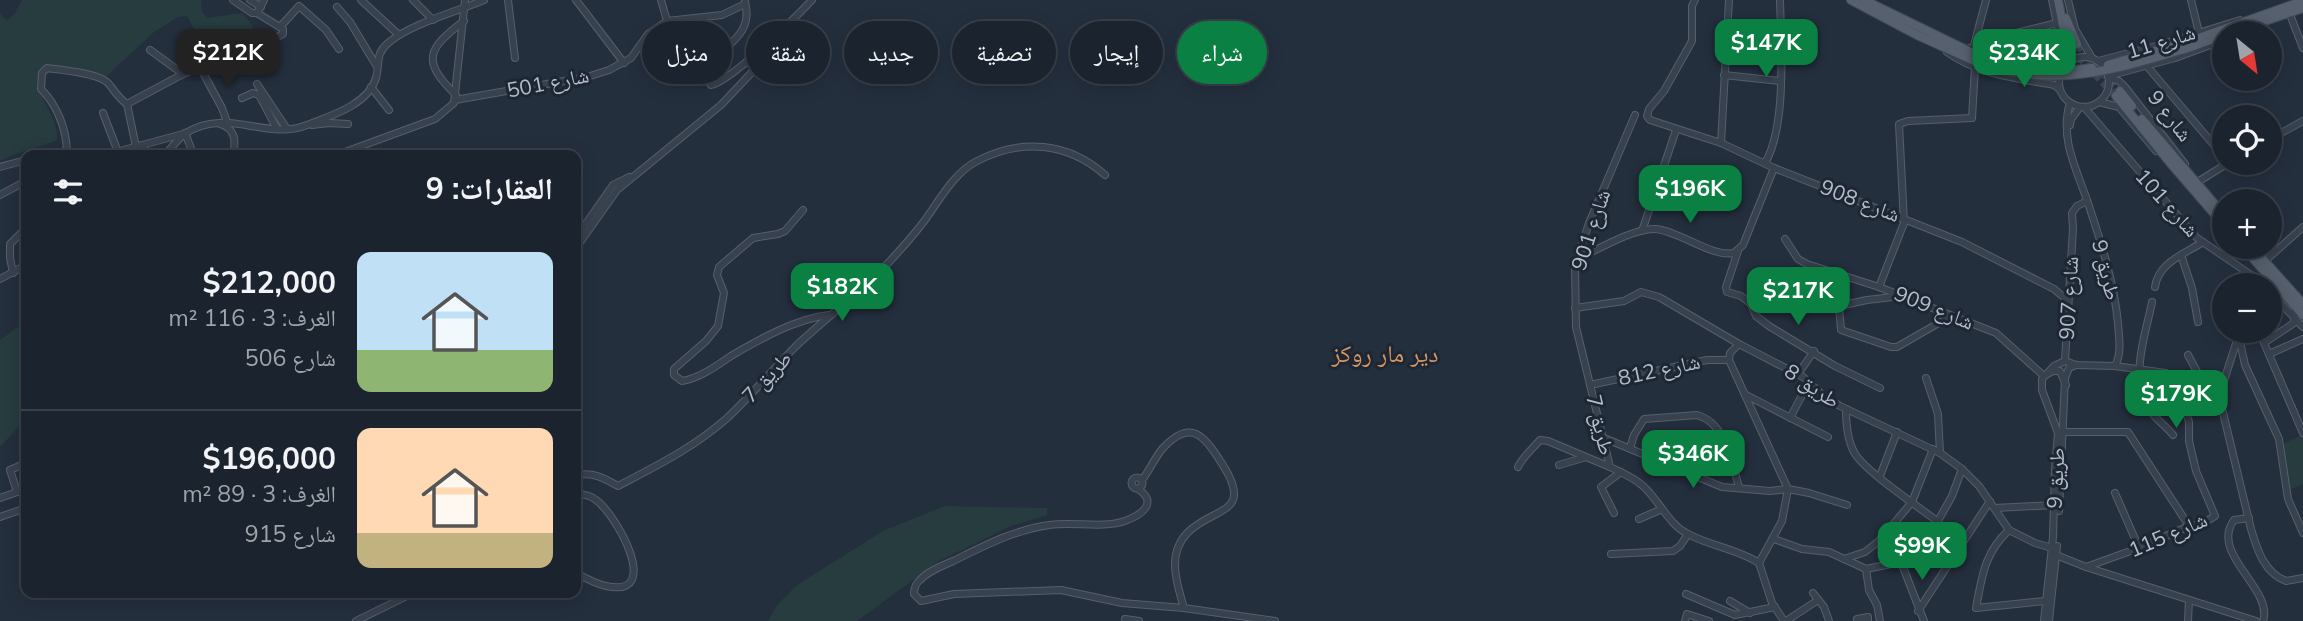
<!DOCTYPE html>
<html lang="ar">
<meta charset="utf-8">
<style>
body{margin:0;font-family:Mulish,"Noto Naskh Arabic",sans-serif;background:#242b36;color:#f1f3f6;direction:rtl;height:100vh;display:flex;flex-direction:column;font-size:26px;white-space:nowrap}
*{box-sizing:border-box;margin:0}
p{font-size:23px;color:#a0a4aa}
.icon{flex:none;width:38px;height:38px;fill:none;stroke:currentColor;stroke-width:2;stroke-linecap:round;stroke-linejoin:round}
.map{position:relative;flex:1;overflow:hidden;direction:ltr}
.sheet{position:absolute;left:21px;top:150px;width:560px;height:448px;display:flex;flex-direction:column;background:#1b232e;border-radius:14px;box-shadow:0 4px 18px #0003,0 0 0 2px #39404a;direction:rtl}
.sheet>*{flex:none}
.hud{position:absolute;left:602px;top:21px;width:665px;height:63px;direction:rtl;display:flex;gap:14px}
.needle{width:46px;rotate:150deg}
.fabs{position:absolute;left:2212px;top:21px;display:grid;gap:14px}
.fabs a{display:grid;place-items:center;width:70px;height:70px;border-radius:50%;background:#1b232e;box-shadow:0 4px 18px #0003,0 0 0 2px #39404a;font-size:35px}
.price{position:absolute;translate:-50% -60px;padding:0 16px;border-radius:14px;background:#0b8043;color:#fff;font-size:23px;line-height:46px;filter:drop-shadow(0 2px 4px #0008)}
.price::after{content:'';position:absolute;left:50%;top:42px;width:21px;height:16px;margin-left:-10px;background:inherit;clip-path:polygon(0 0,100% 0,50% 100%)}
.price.active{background:#222;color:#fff}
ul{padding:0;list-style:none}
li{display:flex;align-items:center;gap:21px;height:175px;padding:0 28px}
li+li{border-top:2px solid #39404a}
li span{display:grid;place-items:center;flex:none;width:196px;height:140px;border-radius:14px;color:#555}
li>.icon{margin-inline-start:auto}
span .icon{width:84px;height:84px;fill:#fffc;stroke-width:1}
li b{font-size:30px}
h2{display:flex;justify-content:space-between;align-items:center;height:84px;padding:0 28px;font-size:30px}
.chip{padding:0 24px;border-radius:32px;background:#1b232e;box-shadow:0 4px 18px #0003,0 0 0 2px #39404a;font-size:24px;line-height:63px}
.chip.active{background:#0b8043;color:#fff}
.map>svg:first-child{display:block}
.green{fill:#263c3f}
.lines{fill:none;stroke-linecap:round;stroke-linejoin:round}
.major-tunnel{stroke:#3a4453;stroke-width:8;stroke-dasharray:8 4;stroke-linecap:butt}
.minor-casing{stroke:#565f6c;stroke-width:8}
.major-casing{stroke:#414a57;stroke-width:10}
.minor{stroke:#38414e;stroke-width:6}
.major{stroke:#56606e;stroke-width:8}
.major-bridge-casing{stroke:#414a57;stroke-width:10;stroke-linecap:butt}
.major-bridge{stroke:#56606e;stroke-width:8}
.labels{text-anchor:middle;stroke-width:6;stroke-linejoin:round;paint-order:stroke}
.street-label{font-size:21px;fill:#b4bcc9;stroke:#1d2633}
.quarter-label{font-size:24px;fill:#d59563;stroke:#1d2633}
</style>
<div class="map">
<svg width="2303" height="621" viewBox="0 0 2303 621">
<rect width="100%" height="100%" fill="#242f3e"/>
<g class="green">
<path d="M22 0H201L202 12 207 18 242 13 253 26 252 35 221 36 209 44 201 42 187 16 178 17 154 32 103 79 55 68 40 73C33 97 60 116 57 140 38 148 19 151 0 161V14L7 20 14 15Z"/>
<polygon points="26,321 26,422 21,424 0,447 0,340"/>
<polygon points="2301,435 2303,439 2303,484 2289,490 2283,444"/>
<polygon points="945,506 1047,508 1047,515 1011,526 939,561 857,621 768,621 778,604 797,585 883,531"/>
</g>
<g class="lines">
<g class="major-tunnel">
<polyline points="2077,44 2120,91"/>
<polyline points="2070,47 2116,96"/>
</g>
<g class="minor-casing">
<g id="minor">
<polyline points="233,0 252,13 257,13"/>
<polyline points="250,0 261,7"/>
<polyline points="361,0 399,35"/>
<polyline points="413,0 433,20"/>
<polyline points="508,0 515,58"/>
<polyline points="576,0 624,63"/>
<polyline points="661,0 667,21"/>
<polyline points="1695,0 1692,6 1692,41 1664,91 1649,109 1647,116 1650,120 1721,143 1774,168 1962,242 2054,289 2068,301"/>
<polyline points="2052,0 2063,53 2068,62"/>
<polyline points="2068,0 2075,29 2092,58"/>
<polyline points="2191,0 2199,33"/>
<path d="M745 2C754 36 724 44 706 69L705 77 711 85C730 82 796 17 812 0"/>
<polyline points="337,7 350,22 376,65"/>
<polyline points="2289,12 2303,48"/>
<polyline points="280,27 299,6 326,30 339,49"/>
<polyline points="1975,43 2057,23"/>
<polyline points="1974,45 1986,0"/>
<polyline points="1969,48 2008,61 2060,69"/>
<polyline points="150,50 183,74"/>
<path d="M1947 52C1979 75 2017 78 2054 85L2059 89"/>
<circle cx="2084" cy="82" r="25"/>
<polyline points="2098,61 2160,45 2240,20"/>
<polyline points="2146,65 2224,157"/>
<polyline points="201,69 222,108 227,122"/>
<polyline points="1724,75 1780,81"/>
<polyline points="2108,76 2175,58 2224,40"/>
<polyline points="2109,78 2119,81 2125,87 2185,164"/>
<polyline points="257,84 287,129"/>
<polyline points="371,87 389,110"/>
<path d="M456 95C421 61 427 49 464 21"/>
<polyline points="242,98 253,93 259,95 277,129"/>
<polyline points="455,100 587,77 609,70 631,58 648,34 667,21 722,15 745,4"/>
<polyline points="2099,102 2119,107 2156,151"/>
<path d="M2070 103C2059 138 2077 170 2088 203 2101 242 2114 282 2118 323 2119 338 2122 353 2115 366"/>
<polyline points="2084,107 2197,238 2251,275 2263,285"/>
<polyline points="103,113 118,152"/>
<path d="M1635 115 1589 223 1575 266 1576 327 1610 467C1622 473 1633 477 1643 486 1659 500 1668 524 1688 534 1710 546 1738 549 1759 563L1772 603 1784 621"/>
<path d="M220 124C236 129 236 141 233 156"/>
<polyline points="312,125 329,123 348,124"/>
<polyline points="2070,125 2071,119 2080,107"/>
<polyline points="185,133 194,156"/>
<polyline points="2270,139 2303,121"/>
<polyline points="1721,143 1729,0"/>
<polyline points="142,145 149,156"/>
<polyline points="136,147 127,104 183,74 228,57 248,53 283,34 283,29 257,13 264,0"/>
<path d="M67 151C66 128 57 105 41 89L42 73 47 68C61 70 99 73 108 83 115 91 118 98 127 104"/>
<polyline points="40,156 67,151 82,156"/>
<polyline points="101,156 183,134"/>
<path d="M164 156C171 149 178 138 186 133 226 107 268 141 307 125 330 116 368 105 376 78 380 64 375 55 387 44 407 25 458 11 484 0"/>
<polyline points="334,156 435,119 454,103 465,0"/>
<path d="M1765 163C1787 127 1781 42 1780 0"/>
<polyline points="0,167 26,160"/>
<polyline points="2196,183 2228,163"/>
<polyline points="0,195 26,181"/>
<path d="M803 210 785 231 778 234 753 238 719 267 717 275 724 293 718 326 706 341 674 369V375L682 381C700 378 716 366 731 356 760 339 795 319 829 315"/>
<polyline points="1642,231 1676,130"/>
<polyline points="576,238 613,185 629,177"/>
<polyline points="1785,239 1798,259 1807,264 1879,287 1996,333 2044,376 2053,371 2060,371 2066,385"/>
<polyline points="576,248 617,190 721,105 785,37 792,22"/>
<polyline points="1738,251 1726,287 1727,292 1741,296 1751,304 1756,316 1769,326 1835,366 1880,388"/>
<polyline points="2181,255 2192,288 2198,322"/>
<path d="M1577 259C1597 250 1634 228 1655 229 1680 231 1713 258 1734 253L1743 245 1774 168"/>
<polyline points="2265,261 2303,227"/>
<polyline points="13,273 10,258 10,244 26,228"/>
<polyline points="0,279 26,265"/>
<polyline points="1879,287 1904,223 1899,124 1908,121 1972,118 1975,67"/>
<path d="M2155 287C2158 263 2184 254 2203 242"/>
<polyline points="2270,292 2303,327"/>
<path d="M2152 302C2145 338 2129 375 2150 410 2155 419 2166 426 2173 435"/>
<polyline points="1783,304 1839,306 1867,300 1901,296"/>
<polyline points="1839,306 1841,330 1891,347 1897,347 1951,316"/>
<polyline points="2295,306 2294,323 2264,343 2303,433"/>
<polyline points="1575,308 1624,301 1641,292 1659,297 1739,344 1803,377 1825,397 1840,406 1940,453 1962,469 1979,486 2009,530 2035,543 2052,548"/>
<path d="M2240 331 2219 396 2251 529C2257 549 2264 573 2286 581L2303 578"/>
<polyline points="2239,337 2245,365 2279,439 2288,499 2303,533"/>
<polyline points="1739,344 1730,353 1729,360 1788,489"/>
<polyline points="2269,354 2303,339"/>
<polyline points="2188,355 2201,379 2220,391"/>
<polyline points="2065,361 2073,229 2072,213 2077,206 2087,201"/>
<polyline points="1798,374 1814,351"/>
<polyline points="1926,378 1938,414 1940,453"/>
<polyline points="1590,385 1707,360 1729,360"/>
<polyline points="1746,395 1828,437"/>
<path d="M1846 409C1846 422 1847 439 1854 452 1863 470 1919 507 1937 521"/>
<polyline points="1790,418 1809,382"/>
<polyline points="2064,432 2128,432 2189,526"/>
<polyline points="1604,438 1722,487 1770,491 1788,489 1809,493 1847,505"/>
<path d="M1630 448 1634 435 1644 419 1697 415C1726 423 1731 461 1739 487"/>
<polyline points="1559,465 1583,458"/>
<path d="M1518 467C1522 458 1533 448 1540 440L1548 441 1610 467"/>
<path d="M576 476C592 471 604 478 618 486 656 466 693 448 726 419 751 396 772 370 796 346 827 317 862 291 891 260 901 249 912 237 922 224 938 203 953 173 977 161 1021 138 1068 142 1105 175"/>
<polyline points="1880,476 1897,432"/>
<circle cx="1137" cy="483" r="5.5"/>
<path d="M1142 480C1150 470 1155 457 1163 448 1187 422 1201 431 1217 456 1224 467 1235 482 1234 496 1232 519 1175 516 1175 565 1175 580 1180 594 1184 608"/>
<path d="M1138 489C1159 503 1141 515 1125 521 1101 529 1074 521 1049 525 1014 530 984 546 953 561 942 566 928 571 920 580 915 584 914 588 914 594L921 601 954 594 1061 590 1122 603 1184 608 1275 621"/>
<polyline points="17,492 10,470 26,463"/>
<polyline points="2115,493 2139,548"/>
<path d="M576 494C583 494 590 495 596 500 616 514 664 599 606 586 596 584 585 578 576 573"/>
<polyline points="0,498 26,489"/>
<polyline points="1994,508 2055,505"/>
<polyline points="2059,511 2065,378 2069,368 2076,365"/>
<polyline points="1614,513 1601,487 1621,472"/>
<polyline points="0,517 26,508"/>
<path d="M2249 518 2234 520C2209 554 2274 589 2263 621"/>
<polyline points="1639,519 1662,509"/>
<path d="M2009 530C1984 553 1982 577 1976 608L2045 601"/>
<polyline points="1774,539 1802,549 1829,552 1866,569 1901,562 1916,553 1930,535 1952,496 1962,469"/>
<polyline points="1880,540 1894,550 1903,561"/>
<polyline points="1611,554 1673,551 1680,546 1688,534"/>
<polyline points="2056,555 2086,567 2256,621"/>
<polyline points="1844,559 1865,552 1880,540 1912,502 1933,449"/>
<polyline points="1901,562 1924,621"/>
<polyline points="1759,563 1782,521 1788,489"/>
<polyline points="1866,569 1869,590 1877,605 1880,621"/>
<polyline points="1813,593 1824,607 1829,621"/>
<polyline points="1686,594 1735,615 1775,607"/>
<polyline points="1730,601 1750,613"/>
<polyline points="1918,611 1990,501"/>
<polyline points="1125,619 1139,621"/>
<polyline points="356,621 413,593"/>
<polyline points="1685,621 1687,614 1709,621"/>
<polyline points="1786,621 1818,600"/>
<polyline points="1857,621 1857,619 1868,617 1868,621"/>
<polyline points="2044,621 2053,537 2055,469 2058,433 2042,390 2042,379 2054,366 2065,361 2076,365 2115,366 2166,373 2172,379 2184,407 2189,422 2189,441 2196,471 2215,516 2202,524 2189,526 2136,549 2086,567"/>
<polyline points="2049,621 2057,546"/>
<polyline points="2188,621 2189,600"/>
</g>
</g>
<g class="major-casing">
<g id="major">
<polyline points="1851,0 1917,35 1981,64"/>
<polyline points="1864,0 1983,58"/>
<polyline points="2058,0 2064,31 2070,47"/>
<polyline points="2066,18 2077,44"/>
<polyline points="2230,33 2303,8"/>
<polyline points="2193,40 2303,1"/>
<polyline points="2194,46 2224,35"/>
<polyline points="2120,91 2132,106"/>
<polyline points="2116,96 2172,165 2224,225"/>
<polyline points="2142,119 2224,215"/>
<polyline points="2243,247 2303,315"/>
<polyline points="2252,247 2303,304"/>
</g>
</g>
<use href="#minor" class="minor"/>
<use href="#major" class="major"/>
<g class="major-bridge-casing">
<g id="major-bridge">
<path d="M1983 58C2018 71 2055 74 2092 68"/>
<path d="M1981 64C2058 90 2120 68 2194 46"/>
<polyline points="2108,65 2193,40"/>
</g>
</g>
<use href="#major-bridge" class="major-bridge"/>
</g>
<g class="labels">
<g class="street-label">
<text transform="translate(2161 42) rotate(-17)" y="7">شارع 11</text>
<text transform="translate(548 83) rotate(-11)" y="7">شارع 501</text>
<text transform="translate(2170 116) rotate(52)" y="7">شارع 9</text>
<text transform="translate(1860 201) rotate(21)" y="7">شارع 908</text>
<text transform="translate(2167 203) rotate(48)" y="7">شارع 101</text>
<text transform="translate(1591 230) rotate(-72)" y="7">شارع 901</text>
<text transform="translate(2106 270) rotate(76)" y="7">طريق 9</text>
<text transform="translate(2069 298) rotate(-87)" y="7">شارع 907</text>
<text transform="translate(1934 308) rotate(22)" y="7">شارع 909</text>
<text transform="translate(1659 370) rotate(-12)" y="7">شارع 812</text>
<text transform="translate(767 377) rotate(-47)" y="7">طريق 7</text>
<text transform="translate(1812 386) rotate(34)" y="7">طريق 8</text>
<text transform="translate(1600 425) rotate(77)" y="7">7 طريق</text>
<text transform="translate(2056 478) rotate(-87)" y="7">9 طريق</text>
<text transform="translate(2168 535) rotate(-23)" y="7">شارع 115</text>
</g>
<g class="quarter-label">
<text x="1385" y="362">دير مار روكز</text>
</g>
</g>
</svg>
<div class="fabs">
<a><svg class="needle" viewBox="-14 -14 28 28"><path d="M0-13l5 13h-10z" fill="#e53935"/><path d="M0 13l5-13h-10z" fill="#a0a4aa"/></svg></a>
<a><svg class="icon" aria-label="locate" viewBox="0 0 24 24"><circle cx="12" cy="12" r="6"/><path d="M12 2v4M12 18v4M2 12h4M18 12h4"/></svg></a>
<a>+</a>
<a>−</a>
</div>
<b class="price" style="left:1766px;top:79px">$147K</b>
<b class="price active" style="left:228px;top:89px">$212K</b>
<b class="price" style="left:2024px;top:89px">$234K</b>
<b class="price" style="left:1690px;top:225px">$196K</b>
<b class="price" style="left:842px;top:323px">$182K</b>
<b class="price" style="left:1798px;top:327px">$217K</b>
<b class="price" style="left:2176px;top:430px">$179K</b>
<b class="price" style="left:1693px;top:490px">$346K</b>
<b class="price" style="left:1922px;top:582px">$99K</b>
<div class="hud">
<a class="chip active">شراء</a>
<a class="chip">إيجار</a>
<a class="chip">تصفية</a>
<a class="chip">جديد</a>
<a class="chip">شقة</a>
<a class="chip">منزل</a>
</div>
<section class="sheet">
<h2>العقارات: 9<svg class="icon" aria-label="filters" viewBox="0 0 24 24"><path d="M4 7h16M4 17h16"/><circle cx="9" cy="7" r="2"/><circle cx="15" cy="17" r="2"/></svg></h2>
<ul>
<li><span style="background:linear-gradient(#bfe0f5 70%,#8fb573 0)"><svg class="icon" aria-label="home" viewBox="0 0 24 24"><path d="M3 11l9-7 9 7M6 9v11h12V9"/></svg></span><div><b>$212,000</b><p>الغرف: 3 · 116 m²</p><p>شارع 506</p></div></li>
<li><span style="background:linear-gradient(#ffd9b3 75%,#c2b280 0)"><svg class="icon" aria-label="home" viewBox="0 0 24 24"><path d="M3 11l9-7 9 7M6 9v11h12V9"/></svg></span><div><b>$196,000</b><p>الغرف: 3 · 89 m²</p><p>شارع 915</p></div></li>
</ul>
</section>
</div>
